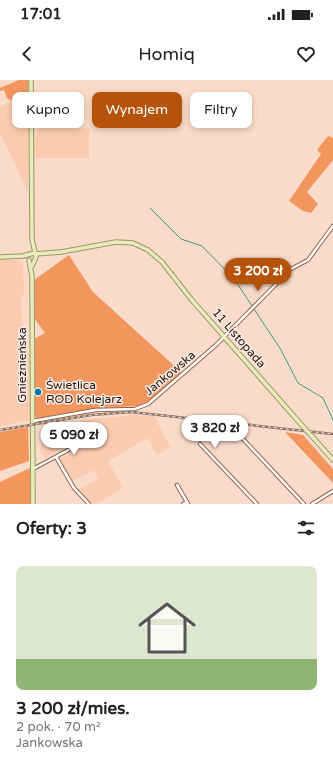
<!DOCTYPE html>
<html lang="pl">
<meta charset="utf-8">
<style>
body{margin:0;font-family:"Varela Round",sans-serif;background:#f6f6f6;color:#202124;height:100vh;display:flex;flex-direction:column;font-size:15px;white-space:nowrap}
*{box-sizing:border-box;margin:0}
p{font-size:13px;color:#757577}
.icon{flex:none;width:22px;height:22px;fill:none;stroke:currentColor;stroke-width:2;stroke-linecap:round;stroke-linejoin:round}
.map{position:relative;height:424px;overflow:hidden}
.drawer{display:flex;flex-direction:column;background:#fff;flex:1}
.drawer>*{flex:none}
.hud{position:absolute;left:12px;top:12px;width:309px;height:36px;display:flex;gap:8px}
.price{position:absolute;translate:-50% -34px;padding:0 9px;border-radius:14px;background:#fff;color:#222;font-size:13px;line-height:26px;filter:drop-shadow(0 1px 2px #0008)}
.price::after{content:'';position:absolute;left:50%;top:24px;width:12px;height:9px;margin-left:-6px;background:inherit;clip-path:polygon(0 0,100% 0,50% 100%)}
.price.active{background:#b45309;color:#fff}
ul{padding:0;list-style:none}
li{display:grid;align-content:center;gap:8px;height:212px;padding:0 16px}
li+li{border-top:1px solid #e0e0e0}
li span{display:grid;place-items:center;height:124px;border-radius:8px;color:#555}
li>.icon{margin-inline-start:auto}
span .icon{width:72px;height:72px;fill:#fffc;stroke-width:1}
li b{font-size:17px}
h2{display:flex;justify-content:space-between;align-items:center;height:48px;padding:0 16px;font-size:17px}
.tag{padding:0 14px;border-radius:8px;background:#fff;box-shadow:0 2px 6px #0003;font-size:14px;line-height:36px}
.tag.active{background:#b45309;color:#fff}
.status{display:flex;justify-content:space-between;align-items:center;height:28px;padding:0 20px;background:#fff;direction:ltr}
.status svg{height:11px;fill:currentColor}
header{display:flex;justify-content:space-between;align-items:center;height:52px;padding:0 16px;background:#fff;font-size:18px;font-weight:600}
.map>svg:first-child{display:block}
.built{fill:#fbcbb0}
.green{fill:#f2965e}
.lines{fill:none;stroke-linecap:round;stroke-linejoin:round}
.stream{stroke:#3b9b80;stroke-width:1}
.minor-casing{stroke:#94664a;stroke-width:4.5}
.major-casing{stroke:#9b9861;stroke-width:5.5}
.minor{stroke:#fff;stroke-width:2.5}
.major{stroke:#e8ebbc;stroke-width:3.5}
.rail-casing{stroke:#8c7364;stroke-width:2.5}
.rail{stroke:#f7ece6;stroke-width:1;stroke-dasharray:3;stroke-linecap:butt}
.major-bridge-casing{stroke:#9b9861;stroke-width:5.5;stroke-linecap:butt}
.major-bridge{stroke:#e8ebbc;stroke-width:3.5}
.poi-dot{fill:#0679a2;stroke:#f7ece6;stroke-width:1.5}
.labels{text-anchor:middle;stroke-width:3;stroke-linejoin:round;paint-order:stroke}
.street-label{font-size:12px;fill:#28160a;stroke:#f7ece6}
.poi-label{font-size:12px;fill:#28160a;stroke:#f7ece6;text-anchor:start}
</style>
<div class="status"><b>17:01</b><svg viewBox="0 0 49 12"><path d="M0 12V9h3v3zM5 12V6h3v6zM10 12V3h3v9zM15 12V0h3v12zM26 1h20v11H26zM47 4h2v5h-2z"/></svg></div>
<header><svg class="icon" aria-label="back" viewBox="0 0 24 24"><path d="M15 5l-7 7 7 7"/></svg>Homiq<svg class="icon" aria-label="heart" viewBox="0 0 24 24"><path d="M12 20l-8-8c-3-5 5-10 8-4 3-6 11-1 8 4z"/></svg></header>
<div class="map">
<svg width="333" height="424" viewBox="0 0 333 424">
<rect width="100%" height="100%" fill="#fadac8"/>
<g class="built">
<polygon points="28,13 28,111 0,53 0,27"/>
<polygon points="38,48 89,48 89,78 35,78 33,58 37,55"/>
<polygon points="0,179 23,181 24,212 21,220 24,271 29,271 30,340 0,346"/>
<polygon points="135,335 154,336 170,367 157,375 148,358 108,381 123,408 96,424 89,422 78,410 98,399 94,390 72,401 60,379 87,362 86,359 71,367 69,365 45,378 41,372 40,368 43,362 59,346 78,340"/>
</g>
<g class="green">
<polygon points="19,0 28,0 28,13 12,21 7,18 4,10 0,11 0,8"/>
<polygon points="328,56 333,58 333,80 307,112 318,124 311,133 303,131 289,121 321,74 317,70"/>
<polygon points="69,175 93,212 182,293 149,321 139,326 98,328 37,338 35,336 34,259 45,253 34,238 34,200"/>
<polygon points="28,347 29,381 0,391 0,352"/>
<polygon points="285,352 303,355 333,389 333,403"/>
<polygon points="30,388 30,424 0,424 0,402"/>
</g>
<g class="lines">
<g class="stream">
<polyline points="150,128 181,159 202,166 235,200 252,226"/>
<polyline points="254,229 281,270 298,303 323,318 333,340"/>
</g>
<g class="minor-casing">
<g id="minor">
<polyline points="33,341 95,330 135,329 148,324 216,265 291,189 308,180 333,146"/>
<polyline points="243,359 304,424"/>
<polyline points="200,364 257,424"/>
<polyline points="56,377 74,408 89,424"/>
<polyline points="33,389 85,361"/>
<polyline points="177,405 188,424"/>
<polyline points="183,424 187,422"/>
<polyline points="312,424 333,411"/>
</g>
</g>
<g class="major-casing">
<g id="major">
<polyline points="31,0 32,159 36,177 32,186"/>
<polyline points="35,174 61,172 116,162 133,163 148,170 162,182 191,219 306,350"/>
<polyline points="0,177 23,176 34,173"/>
<polyline points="29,180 32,196 33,424"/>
<polyline points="309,353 333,380"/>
</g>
</g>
<use href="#minor" class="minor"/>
<use href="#major" class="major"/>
<g class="rail-casing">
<polyline id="rail" points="0,350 91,335 131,332 333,354"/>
</g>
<use href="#rail" class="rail"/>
<g class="major-bridge-casing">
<polyline id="major-bridge" points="306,350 309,353"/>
</g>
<use href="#major-bridge" class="major-bridge"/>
</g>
<circle class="poi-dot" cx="38" cy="312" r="4"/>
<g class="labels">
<g class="street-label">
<text transform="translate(239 258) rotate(49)" y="4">11 Listopada</text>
<text transform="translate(22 285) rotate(-90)" y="4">Gnieźnieńska</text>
<text transform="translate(170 293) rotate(-40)" y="4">Jankowska</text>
</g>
<g class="poi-label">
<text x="46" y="309">Świetlica<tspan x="46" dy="14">ROD Kolejarz</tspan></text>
</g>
</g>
</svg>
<b class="price active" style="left:258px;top:212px">3 200 zł</b>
<b class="price" style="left:215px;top:369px">3 820 zł</b>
<b class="price" style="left:74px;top:376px">5 090 zł</b>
<div class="hud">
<a class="tag">Kupno</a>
<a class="tag active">Wynajem</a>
<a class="tag">Filtry</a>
</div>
</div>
<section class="drawer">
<h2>Oferty: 3<svg class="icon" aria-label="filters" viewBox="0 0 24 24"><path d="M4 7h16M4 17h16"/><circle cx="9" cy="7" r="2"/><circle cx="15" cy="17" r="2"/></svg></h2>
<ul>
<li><span style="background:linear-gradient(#dfe7d0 75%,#8fb573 0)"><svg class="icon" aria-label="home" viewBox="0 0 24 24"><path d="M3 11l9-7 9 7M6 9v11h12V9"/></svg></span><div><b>3 200 zł/mies.</b><p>2 pok. · 70 m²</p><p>Jankowska</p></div></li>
</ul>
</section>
